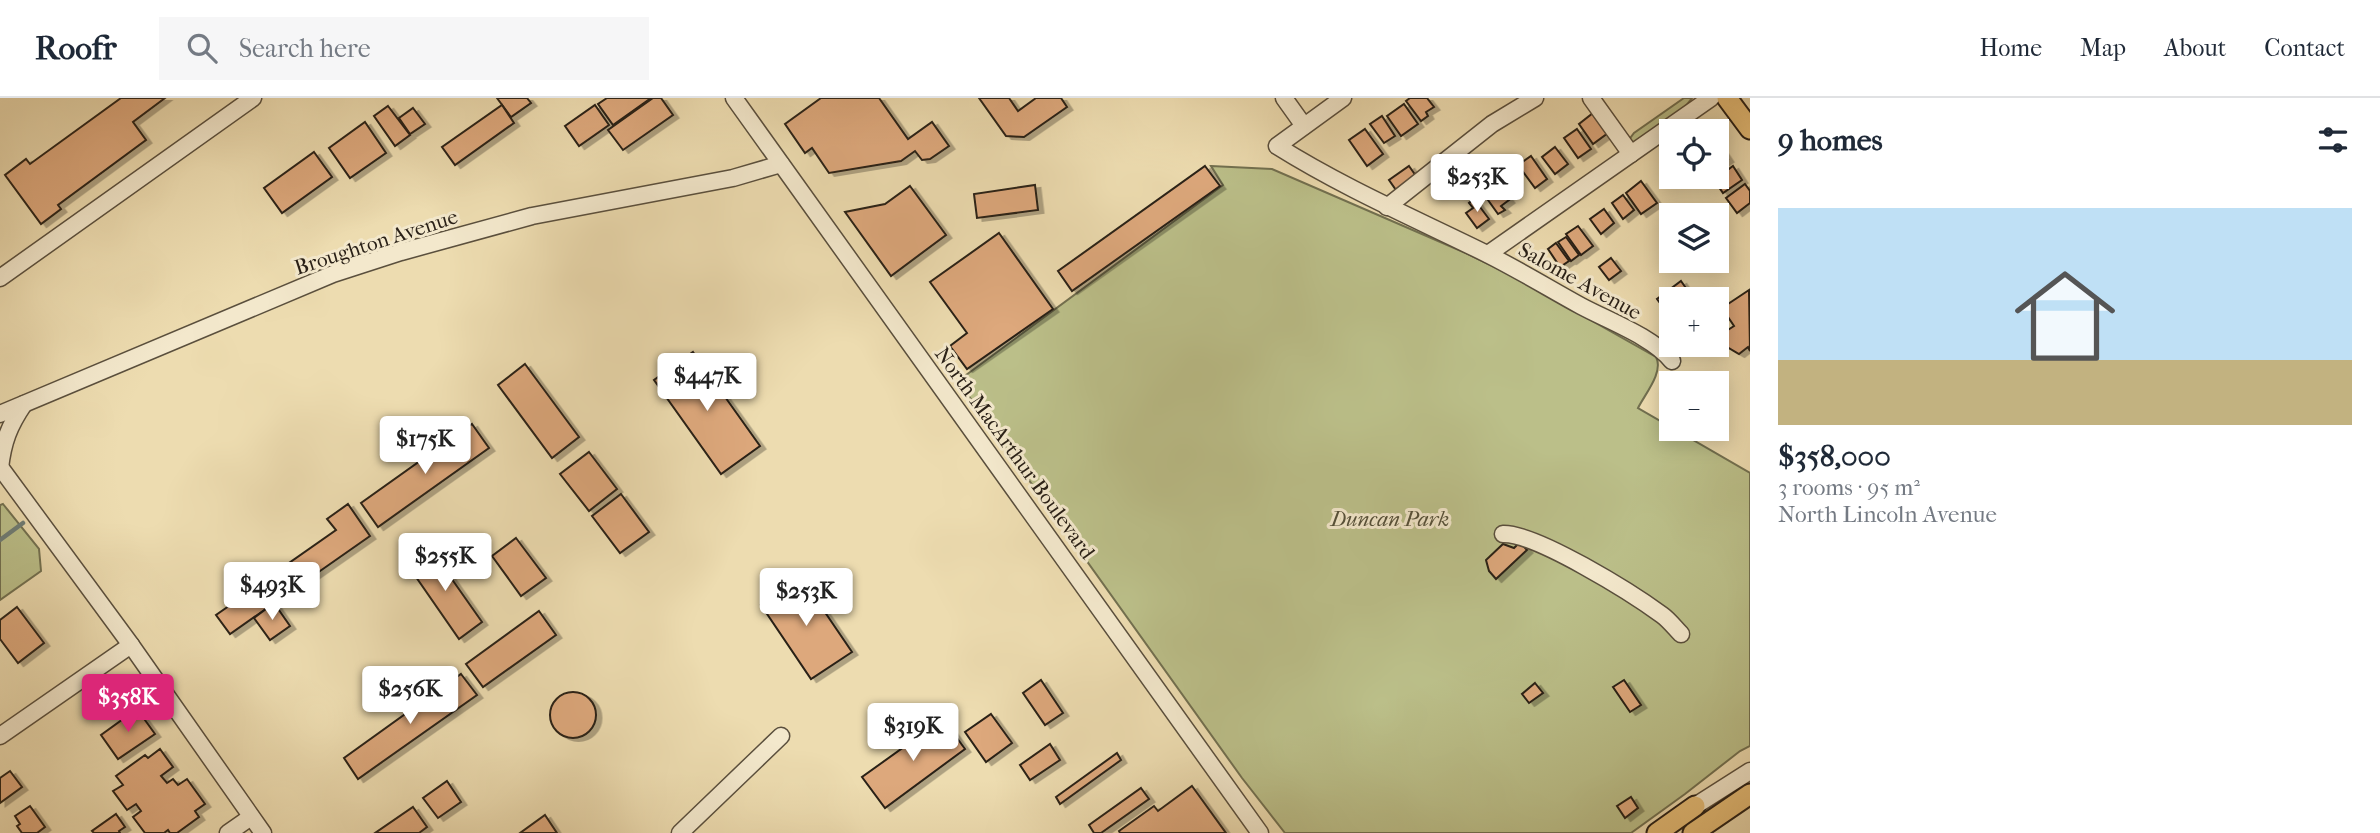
<!DOCTYPE html>
<meta charset="utf-8">
<style>
body{margin:0;font-family:"IM FELL French Canon",serif;background:#f6f6f7;color:#1f2937;height:100vh;display:flex;flex-direction:column;font-size:26px;white-space:nowrap}
*{box-sizing:border-box;margin:0}
p{font-size:23px;color:#747a83}
.icon{flex:none;width:38px;height:38px;fill:none;stroke:currentColor;stroke-width:2;stroke-linecap:round;stroke-linejoin:round}
.map{position:relative;flex:1;overflow:hidden}
.details{display:flex;flex-direction:column;background:#fff;width:630px}
.details>*{flex:none}
.tools{position:absolute;left:1659px;top:21px;display:grid;gap:14px}
.tools a{display:grid;place-items:center;width:70px;height:70px;border-radius:0px;background:#fff;box-shadow:0 4px 18px #0003;font-size:35px}
.price{position:absolute;translate:-50% -60px;padding:0 16px;border-radius:7px;background:#fff;color:#222;font-size:23px;line-height:46px;filter:drop-shadow(0 2px 4px #0008)}
.price::after{content:'';position:absolute;left:50%;top:42px;width:21px;height:16px;margin-left:-10px;background:inherit;clip-path:polygon(0 0,100% 0,50% 100%)}
.price.active{background:#db2777;color:#fff}
ul{padding:0;list-style:none}
li{display:grid;align-content:center;gap:14px;height:371px;padding:0 28px}
li span{display:grid;place-items:center;height:217px;border-radius:0px;color:#555}
li>.icon{margin-inline-start:auto}
span .icon{width:126px;height:126px;fill:#fffc;stroke-width:1}
li b{font-size:30px}
h2{display:flex;justify-content:space-between;align-items:center;height:84px;padding:0 28px;font-size:30px}
header{display:flex;align-items:center;gap:42px;box-sizing:border-box;height:98px;padding:0 35px;background:#fff;border-bottom:2px solid #e0e1e3}
header strong{font-size:33px}
nav{display:flex;gap:38px;margin-inline-start:auto;font-size:24px}
.search{width:490px;height:63px;background:#f6f6f7;display:flex;align-items:center;gap:18px;box-sizing:border-box;padding:0 24px;border-radius:0px;color:#747a83;font-size:26px}
main{display:flex;flex:1;min-height:0}
.map>svg:first-child{display:block}
.green{fill:#bbbf89;stroke:#727050;stroke-width:2}
.lines{fill:none;stroke-linecap:round;stroke-linejoin:round}
.stream{stroke:#6e7c76;stroke-width:4.5}
.building{fill:#dda87c;stroke:#292017;stroke-width:2;filter:url(#shadow)}
.minor-casing{stroke:#5a4f3d;stroke-width:19}
.major-casing{stroke:#292017;stroke-width:23}
.minor{stroke:#f3e8cc;stroke-width:16}
.major{stroke:#e6be78;stroke-width:19}
.labels{text-anchor:middle;stroke-width:6;stroke-linejoin:round;paint-order:stroke}
.street-label{font-size:21px;fill:#292017;stroke:#f3e8cc}
.park-label{font-size:21px;font-style:italic;fill:#555039;stroke:#f3e8cc}
</style>
<header>
<strong>Roofr</strong>
<div class="search"><svg class="icon" aria-label="search" viewBox="0 0 24 24"><circle cx="10" cy="10" r="6"/><path d="M15 15l6 6"/></svg>Search here</div>
<nav><a>Home</a><a>Map</a><a>About</a><a>Contact</a></nav>
</header>
<main>
<div class="map">
<svg width="1750" height="735" viewBox="0 0 1750 735">
<defs>
<filter id="shadow"><feDropShadow dx="5.5" dy="3" stdDeviation="0" flood-color="#0004"/></filter>
</defs>
<rect width="100%" height="100%" fill="#eddcb0"/>
<filter id="stains"><feTurbulence type="fractalNoise" baseFrequency=".00286" numOctaves="4"/><feColorMatrix values="0 0 0 0 .2 0 0 0 0 .09 0 0 0 0 .02 0 0 0 .5 -.17"/></filter>
<radialGradient id="worn" r=".72"><stop offset=".6" stop-color="#630" stop-opacity="0"/><stop offset="1" stop-color="#630" stop-opacity=".3"/></radialGradient>
<g class="green">
<polygon points="1684,0 1692,0 1685,9 1634,45 1628,43 1634,35"/>
<path d="M1211 68 1272 71 1468 156 1513 178 1656 259C1664 274 1645 296 1638 310L1750 375V648L1740 653 1685 696 1631 735H1285L1242 680 958 283 1223 87Z"/>
<polygon points="3,406 39,451 41,473 0,502 0,407"/>
</g>
<g class="lines">
<polyline class="stream" points="0,442 23,425"/>
</g>
<g class="building">
<polygon points="121,0 165,0 133,24 146,42 58,107 61,111 41,126 5,77 26,61 30,66"/>
<polygon points="497,0 527,0 531,5 511,19"/>
<polygon points="607,0 651,0 613,27 598,6"/>
<polygon points="653,0 661,0 673,17 623,52 608,32"/>
<polygon points="821,0 879,0 908,41 932,24 949,48 930,61 922,62 915,53 901,63 829,75 812,50 805,55 785,26"/>
<polygon points="979,0 1009,0 1018,13 1036,0 1061,0 1067,9 1024,39 1006,38"/>
<polygon points="1410,0 1427,0 1434,9 1426,14 1428,18 1421,23 1406,3"/>
<polygon points="1404,6 1418,26 1401,38 1387,18"/>
<polygon points="502,7 514,25 455,67 442,49"/>
<polygon points="595,7 609,27 579,48 565,28"/>
<polygon points="388,8 410,37 395,48 374,18"/>
<polygon points="413,10 425,26 410,36 399,20"/>
<polygon points="1593,15 1608,35 1593,46 1579,26"/>
<polygon points="1382,18 1395,38 1384,45 1370,26"/>
<polygon points="365,24 386,55 350,80 329,50"/>
<polygon points="1365,31 1383,56 1367,68 1349,42"/>
<polygon points="1577,31 1591,51 1578,60 1564,40"/>
<polygon points="1718,46 1728,61 1717,69 1717,47"/>
<polygon points="1555,49 1568,66 1555,76 1542,59"/>
<polygon points="314,54 332,79 282,115 264,90"/>
<polygon points="1531,58 1547,81 1535,90 1518,67"/>
<polygon points="1205,68 1220,88 1072,193 1058,173"/>
<polygon points="1409,68 1416,78 1396,92 1389,82"/>
<polygon points="1733,68 1742,82 1723,95 1714,82"/>
<polygon points="1641,83 1657,105 1641,116 1626,95"/>
<polygon points="1497,85 1509,102 1501,108 1505,112 1498,116 1488,102 1490,99 1486,93"/>
<polygon points="1745,86 1750,93 1750,105 1737,115 1726,100"/>
<polygon points="1035,87 1038,112 977,120 974,96"/>
<polygon points="910,88 946,137 891,178 845,114 885,106"/>
<polygon points="1623,97 1634,112 1623,121 1612,105"/>
<polygon points="1474,101 1489,121 1477,130 1466,115 1473,110 1469,105"/>
<polygon points="1604,111 1614,125 1601,136 1590,121"/>
<polygon points="1578,128 1593,148 1581,157 1566,136"/>
<polygon points="999,135 1053,211 967,271 950,248 967,235 930,184"/>
<polygon points="1566,139 1579,157 1571,163 1558,144"/>
<polygon points="1556,145 1569,163 1560,169 1548,151"/>
<polygon points="1611,160 1621,173 1609,182 1599,169"/>
<polygon points="1681,183 1688,193 1680,199 1682,201 1671,201 1671,214 1668,216 1657,201"/>
<polygon points="1749,192 1750,253 1748,249 1739,256 1717,243 1717,239 1734,228 1722,210"/>
<polygon points="693,254 760,348 721,376 654,282"/>
<polygon points="525,266 579,339 552,360 498,287"/>
<polygon points="472,326 489,350 378,429 361,405"/>
<polygon points="589,354 617,391 589,413 560,376"/>
<polygon points="621,396 649,434 620,455 592,418"/>
<polygon points="348,406 370,438 230,536 216,517 236,503 230,493 250,479 256,488 336,432 327,421"/>
<polygon points="516,440 546,480 521,498 492,458"/>
<polygon points="1520,444 1527,452 1496,481 1489,473 1486,462 1503,446 1514,450"/>
<polygon points="430,450 482,524 459,541 407,466"/>
<polygon points="801,479 852,554 811,581 761,507"/>
<polygon points="274,505 290,528 270,542 254,520"/>
<polygon points="17,509 44,545 18,565 0,541 0,522"/>
<polygon points="539,513 556,537 483,589 466,566"/>
<polygon points="461,576 477,597 358,681 344,660"/>
<polygon points="1041,582 1063,615 1045,627 1023,595"/>
<polygon points="1624,582 1641,607 1630,614 1613,589"/>
<polygon points="1535,585 1543,595 1529,605 1522,596"/>
<circle cx="573" cy="617" r="23"/>
<polygon points="137,611 155,636 118,661 101,637"/>
<polygon points="991,616 1012,645 986,664 965,634"/>
<polygon points="943,621 965,651 885,710 862,679"/>
<polygon points="1050,646 1060,662 1030,682 1020,667"/>
<polygon points="160,651 173,669 161,678 167,685 173,681 178,687 187,681 205,706 195,713 199,719 177,735 170,735 168,732 164,735 145,735 133,719 141,713 136,706 127,712 113,693 123,687 116,678 145,657 148,660"/>
<polygon points="1117,655 1121,662 1060,706 1056,699"/>
<polygon points="10,673 22,689 0,705 0,680"/>
<polygon points="447,683 461,704 438,720 423,700"/>
<polygon points="1192,688 1226,735 1120,735 1119,733 1154,708 1158,713"/>
<polygon points="1141,690 1149,701 1101,735 1094,735 1089,727"/>
<polygon points="1631,699 1638,710 1625,720 1617,708"/>
<polygon points="30,708 45,729 37,735 22,735 17,728 20,726 15,718"/>
<polygon points="413,709 427,729 419,735 375,735"/>
<polygon points="116,716 125,729 119,733 120,735 94,735 92,733"/>
<polygon points="545,717 557,735 520,735"/>
</g>
<g class="lines">
<g class="minor-casing">
<g id="minor">
<polyline points="734,0 1260,735"/>
<polyline points="1284,0 1304,28"/>
<path d="M1343 0 1277 48C1344 90 1416 121 1487 156 1519 172 1550 191 1581 208 1609 223 1653 239 1672 263"/>
<polyline points="1591,0 1631,56"/>
<polyline points="1387,109 1492,26 1535,0"/>
<polyline points="1488,156 1711,0"/>
<polyline points="0,180 253,0"/>
<polyline points="0,316 333,176 401,154 532,118 733,80 781,66"/>
<polyline points="0,369 131,547 263,735"/>
<path d="M0 370C3 344 9 328 24 306"/>
<path d="M1503 436C1536 435 1632 495 1662 517 1669 522 1675 530 1681 536"/>
<polyline points="0,638 131,547"/>
<polyline points="1695,708 1750,673"/>
<polyline points="228,735 251,719"/>
<polyline points="680,735 781,638"/>
</g>
</g>
<g class="major-casing">
<g id="major">
<polyline points="1727,0 1750,31"/>
<polyline points="1657,735 1695,708"/>
<polyline points="1693,735 1750,696"/>
</g>
</g>
<use href="#minor" class="minor"/>
<use href="#major" class="major"/>
</g>
<g class="labels">
<g class="street-label">
<text transform="translate(376 144) rotate(-18)" y="7">Broughton Avenue</text>
<text transform="translate(1580 183) rotate(29)" y="7">Salome Avenue</text>
<text transform="translate(1015 355) rotate(54)" y="7">North MacArthur Boulevard</text>
</g>
<g class="park-label">
<text x="1390" y="428">Duncan Park</text>
</g>
</g>
<rect width="100%" height="100%" filter="url(#stains)"/>
<rect width="100%" height="100%" fill="url(#worn)"/>
</svg>
<div class="tools">
<a><svg class="icon" aria-label="locate" viewBox="0 0 24 24"><circle cx="12" cy="12" r="6"/><path d="M12 2v4M12 18v4M2 12h4M18 12h4"/></svg></a>
<a><svg class="icon" aria-label="layers" viewBox="0 0 24 24"><path d="M12 4l9 5-9 5-9-5zM3 14l9 5 9-5"/></svg></a>
<a>+</a>
<a>−</a>
</div>
<b class="price" style="left:1477px;top:116px">$253K</b>
<b class="price" style="left:707px;top:315px">$447K</b>
<b class="price" style="left:425px;top:378px">$175K</b>
<b class="price" style="left:445px;top:495px">$255K</b>
<b class="price" style="left:272px;top:524px">$493K</b>
<b class="price" style="left:806px;top:530px">$253K</b>
<b class="price" style="left:410px;top:628px">$256K</b>
<b class="price active" style="left:128px;top:636px">$358K</b>
<b class="price" style="left:913px;top:665px">$319K</b>
</div>
<section class="details">
<h2>9 homes<svg class="icon" aria-label="filters" viewBox="0 0 24 24"><path d="M4 7h16M4 17h16"/><circle cx="9" cy="7" r="2"/><circle cx="15" cy="17" r="2"/></svg></h2>
<ul>
<li><span style="background:linear-gradient(#bfe0f5 70%,#c2b280 0)"><svg class="icon" aria-label="home" viewBox="0 0 24 24"><path d="M3 11l9-7 9 7M6 9v11h12V9"/></svg></span><div><b>$358,000</b><p>3 rooms · 95 m²</p><p>North Lincoln Avenue</p></div></li>
</ul>
</section>
</main>
